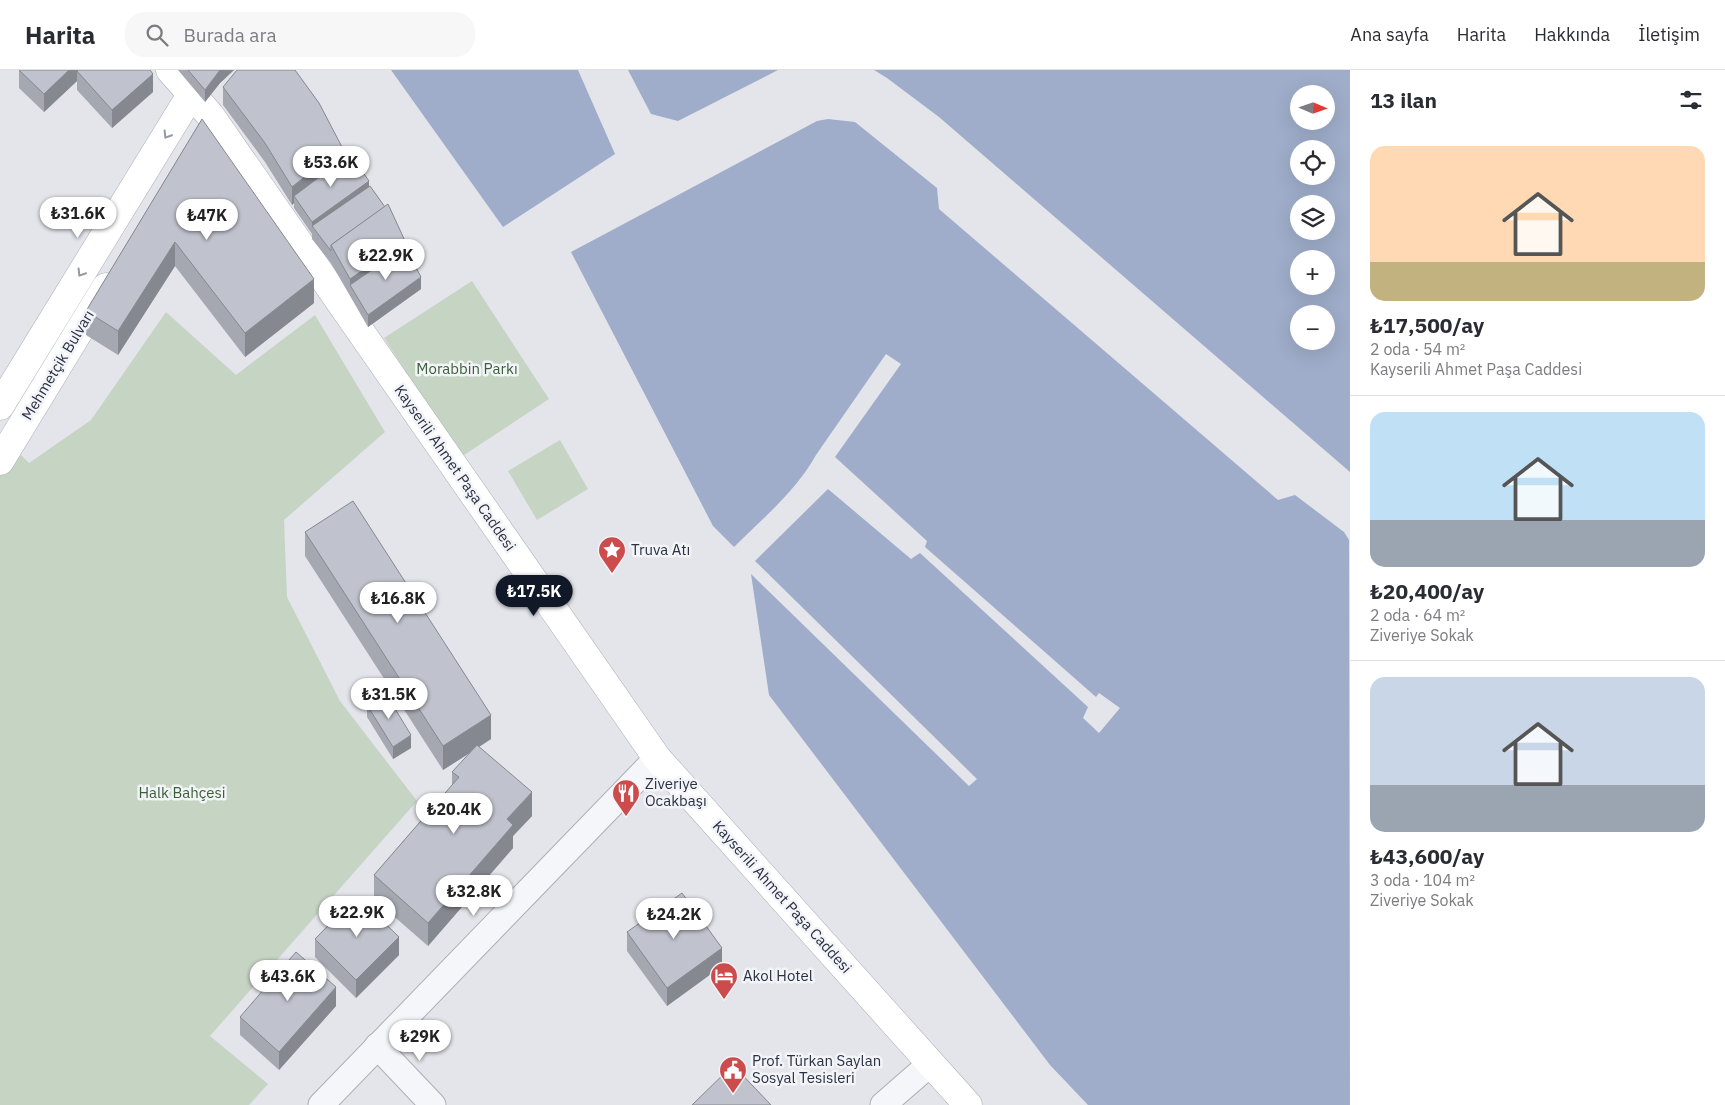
<!DOCTYPE html>
<html lang="tr">
<meta charset="utf-8">
<style>
body{margin:0;font-family:"IBM Plex Sans",sans-serif;background:#f7f7f7;color:#2b2b33;height:100vh;display:flex;flex-direction:column;font-size:19px;white-space:nowrap}
*{box-sizing:border-box;margin:0}
p{font-size:16px;color:#7c7c81}
.icon{flex:none;width:28px;height:28px;fill:none;stroke:currentColor;stroke-width:2;stroke-linecap:round;stroke-linejoin:round}
.map{position:relative;flex:1;overflow:hidden}
.drawer{display:flex;flex-direction:column;background:#fff;width:375px}
.drawer>*{flex:none}
.needle{width:32px;rotate:92deg}
.fabs{position:absolute;left:1290px;top:15px;display:grid;gap:10px}
.fabs a{display:grid;place-items:center;width:45px;height:45px;border-radius:50%;background:#fff;box-shadow:0 5px 20px #0002;font-size:25px}
.price{position:absolute;translate:-50% -42px;padding:0 11px;border-radius:18px;background:#fff;color:#222;font-size:16px;line-height:32px;filter:drop-shadow(0 1px 2px #0008)}
.price::after{content:'';position:absolute;left:50%;top:30px;width:15px;height:11px;margin-left:-8px;background:inherit;clip-path:polygon(0 0,100% 0,50% 100%)}
.price.active{background:#111827;color:#fff}
ul{padding:0;list-style:none}
li{display:grid;align-content:center;gap:10px;height:265px;padding:0 20px}
li+li{border-top:1px solid #e1e1e2}
li span{display:grid;place-items:center;height:155px;border-radius:15px;color:#555}
li>.icon{margin-inline-start:auto}
span .icon{width:90px;height:90px;fill:#fffc;stroke-width:1}
li b{font-size:21px}
h2{display:flex;justify-content:space-between;align-items:center;height:60px;padding:0 20px;font-size:21px}
header{display:flex;align-items:center;gap:30px;box-sizing:border-box;height:70px;padding:0 25px;background:#fff;border-bottom:1px solid #e1e1e2}
header strong{font-size:24px}
nav{display:flex;gap:28px;margin-inline-start:auto;font-size:18px}
.search{width:350px;height:45px;background:#f7f7f7;display:flex;align-items:center;gap:12px;box-sizing:border-box;padding:0 18px;border-radius:20px;color:#7c7c81;font-size:19px}
main{display:flex;flex:1;min-height:0}
.map>svg:first-child{display:block}
.green{fill:#c6d4c4}
.water{fill:#9fadca;fill-rule:evenodd}
.lines{fill:none;stroke-linecap:round;stroke-linejoin:round}
.minor-casing{stroke:#acafb8;stroke-width:27}
.secondary-casing{stroke:#acafb8;stroke-width:29}
.minor{stroke:#f5f6f9;stroke-width:25}
.secondary{stroke:#fff;stroke-width:28}
.wall{fill:#a5a8b0}
.shaded-wall{fill:#868890}
.building{fill:#c0c3cd;stroke:#868890}
.oneway{stroke:#9598a0}
.labels{text-anchor:middle;stroke-width:5;stroke-linejoin:round;paint-order:stroke}
.street-label{font-size:15px;fill:#2b3042;stroke:#f2f4f8}
.park-label{font-size:15px;fill:#3a5e38;stroke:#f2f4f8}
.poi-label{font-size:15px;fill:#2b3042;stroke:#f2f4f8;text-anchor:start}
</style>
<header>
<strong>Harita</strong>
<div class="search"><svg class="icon" aria-label="search" viewBox="0 0 24 24"><circle cx="10" cy="10" r="6"/><path d="M15 15l6 6"/></svg>Burada ara</div>
<nav><a>Ana sayfa</a><a>Harita</a><a>Hakkında</a><a>İletişim</a></nav>
</header>
<main>
<div class="map">
<svg width="1350" height="1035" viewBox="0 0 1350 1035">
<rect width="100%" height="100%" fill="#e3e5eb"/>
<g class="green">
<polygon points="472,211 549,329 461,387 384,268"/>
<polygon points="166,242 236,305 315,245 385,362 284,450 287,527 340,631 417,731 210,966 268,1014 249,1035 0,1035 0,400 13,377 29,393 91,350"/>
<polygon points="560,370 588,419 537,450 508,401"/>
</g>
<g class="water">
<polygon points="391,0 578,0 615,84 503,157"/>
<polygon points="628,0 778,0 678,51 651,44"/>
<path d="M874 0H1350V402L939 47 887 8ZM1299 24H1326V51H1299ZM1299 79H1326V106H1299ZM1299 134H1326V161H1299ZM1299 189H1326V216H1299ZM1299 244H1326V271H1299Z"/>
<path d="M828 49 855 52 937 118 939 139 1278 430 1295 425 1344 462 1349 470 1350 1035H1088L1050 995 769 625 751 504 969 716 977 709 755 491 828 419 911 489 920 483 1088 637 1083 648 1099 663 1120 638 1099 623 1096 627 925 477 927 471 835 387 901 294 886 284 816 385C796 421 763 448 734 477L713 456 571 182 817 51Z"/>
</g>
<g class="lines">
<g class="minor-casing">
<g id="minor">
<polyline points="377,976 433,1035"/>
<polyline points="321,1035 657,688"/>
<polyline points="883,1035 930,994"/>
</g>
</g>
<g class="secondary-casing">
<g id="secondary">
<polyline points="170,0 210,45 657,688 968,1035"/>
<polyline points="0,336 192,23"/>
<polyline points="0,391 106,217"/>
</g>
</g>
<use href="#minor" class="minor"/>
<use href="#secondary" class="secondary"/>
</g>
<g class="wall">
<polygon points="19,0 150,0 153,22 112,58 77,20 77,11 44,42 19,18"/>
<polygon points="178,0 234,0 220,13 205,32"/>
<polygon points="223,17 342,90 369,116 405,177 421,219 368,257 331,193 312,169 312,164 294,138 294,133 292,135 265,92 223,35"/>
<polygon points="202,49 314,233 245,287 175,196 118,285 86,265 86,241"/>
<polygon points="305,462 491,669 479,677 532,746 513,766 513,778 428,876 374,829 374,805 452,715 452,702 470,683 443,700 305,486"/>
<polygon points="367,635 411,678 393,689 367,647"/>
<polygon points="627,862 722,896 667,936 627,881"/>
<polygon points="315,869 399,885 356,928 315,887"/>
<polygon points="336,936 279,1000 240,965 240,947"/>
</g>
<g class="shaded-wall">
<polygon points="69,0 88,0 77,1 77,11 44,42 44,24"/>
<polygon points="220,0 234,0 220,13 205,32 205,20"/>
<polygon points="153,4 153,22 112,58 112,40"/>
<polygon points="342,77 342,95 294,126 294,133 292,135 292,117"/>
<polygon points="369,111 369,124 312,156 312,164 312,152"/>
<polygon points="405,171 405,189 350,215 350,227 350,209"/>
<polygon points="175,172 175,196 118,285 118,261"/>
<polygon points="421,207 421,219 368,257 368,245"/>
<polygon points="314,209 314,233 245,287 245,263"/>
<polygon points="491,645 491,669 443,700 443,676"/>
<polygon points="411,665 411,678 393,689 393,677"/>
<polygon points="532,722 532,746 513,766 513,778 428,876 428,853 507,749"/>
<polygon points="399,867 399,885 356,928 356,910"/>
<polygon points="722,878 722,896 667,936 667,918"/>
<polygon points="336,917 336,936 279,1000 279,982"/>
</g>
<g class="building">
<polygon points="19,0 69,0 44,24"/>
<polygon points="78,0 150,0 153,4 112,40 77,1"/>
<polygon points="188,0 220,0 205,20"/>
<polygon points="237,0 295,0 319,33 342,77 292,117 265,73 223,17"/>
<polygon points="202,49 314,209 245,263 175,172 118,261 86,241"/>
<polygon points="350,84 369,111 312,152 294,126"/>
<polygon points="370,116 385,137 331,175 331,181 312,156"/>
<polygon points="388,134 405,171 350,209 331,175"/>
<polygon points="405,177 421,207 368,245 350,215"/>
<polygon points="353,431 491,645 443,676 305,462"/>
<polygon points="386,624 411,665 393,677 367,635"/>
<polygon points="477,675 532,722 507,749 513,755 428,853 374,805 459,707 452,702"/>
<polygon points="682,823 722,878 667,918 627,862"/>
<polygon points="357,826 399,867 356,910 315,869"/>
<polygon points="296,882 336,917 279,982 240,947"/>
<polygon points="733,995 771,1035 692,1035"/>
</g>
<defs><path id="oneway-chevron" d="M-2-3.5L2.5 0L-2 3.5" fill="none" stroke-width="1.6" stroke-linecap="round" stroke-linejoin="round" transform="scale(1.25)"/></defs>
<g class="oneway">
<use href="#oneway-chevron" transform="translate(167 65) rotate(122)"/>
<use href="#oneway-chevron" transform="translate(81 203) rotate(122)"/>
</g>
<defs>
<g id="sight-pin" transform="scale(1.4375)"><path d="M0 17L-7.5 6A9.5 9.5 0 1 1 7.5 6Z" fill="#cc4b4c" stroke="#f2f4f8"/><path d="M0-6L1.8-2.2L6-1.7L2.9 1.2L3.7 5.4L0 3.3L-3.7 5.4L-2.9 1.2L-6-1.7L-1.8-2.2Z" fill="#fff"/></g>
<g id="restaurant-pin" transform="scale(1.4375)"><path d="M0 17L-7.5 6A9.5 9.5 0 1 1 7.5 6Z" fill="#cc4b4c" stroke="#f2f4f8"/><path d="M-5-6h1v4h1v-4h1v4h1v-4h1v5L-1.5 .5V6h-2V.5L-5-1ZM5-6V6H3V1.5H1.5Q1.5-4 5-6Z" fill="#fff"/></g>
<g id="hotel-pin" transform="scale(1.4375)"><path d="M0 17L-7.5 6A9.5 9.5 0 1 1 7.5 6Z" fill="#cc4b4c" stroke="#f2f4f8"/><path d="M-6-4.5h1.5V1H6V5H4.5V3h-9V5H-6ZM-4 0a1.8 1.8 0 1 1 3.6 0ZM.5 0V-2.5h3Q6-2.5 6 0Z" fill="#fff"/></g>
<g id="civic-pin" transform="scale(1.4375)"><path d="M0 17L-7.5 6A9.5 9.5 0 1 1 7.5 6Z" fill="#cc4b4c" stroke="#f2f4f8"/><path d="M-.6-6.5H3V-4.5H.6V-3L4-1V1h2V6H-6V1h2V-1L-.6-3ZM-1.2 2.5V6h2.4V2.5Z" fill="#fff"/></g>
</defs>
<g fill-rule="evenodd">
<use href="#sight-pin" x="612" y="480"/>
<use href="#restaurant-pin" x="626" y="723"/>
<use href="#hotel-pin" x="724" y="906"/>
<use href="#civic-pin" x="733" y="1000"/>
</g>
<g class="labels">
<g class="street-label">
<text transform="translate(58 295) rotate(-59)" y="5">Mehmetçik Bulvarı</text>
<text transform="translate(455 398) rotate(55)" y="5">Kayserili Ahmet Paşa Caddesi</text>
<text transform="translate(782 827) rotate(48)" y="5">Kayserili Ahmet Paşa Caddesi</text>
</g>
<g class="park-label">
<text x="467" y="304">Morabbin Parkı</text>
<text x="182" y="728">Halk Bahçesi</text>
</g>
<g class="poi-label">
<text x="631" y="485">Truva Atı</text>
<text x="645" y="719">Ziveriye<tspan x="645" dy="17">Ocakbaşı</tspan></text>
<text x="743" y="911">Akol Hotel</text>
<text x="752" y="996">Prof. Türkan Saylan<tspan x="752" dy="17">Sosyal Tesisleri</tspan></text>
</g>
</g>
</svg>
<div class="fabs">
<a><svg class="needle" viewBox="-14 -14 28 28"><path d="M0-13l5 13h-10z" fill="#e53935"/><path d="M0 13l5-13h-10z" fill="#7c7c81"/></svg></a>
<a><svg class="icon" aria-label="locate" viewBox="0 0 24 24"><circle cx="12" cy="12" r="6"/><path d="M12 2v4M12 18v4M2 12h4M18 12h4"/></svg></a>
<a><svg class="icon" aria-label="layers" viewBox="0 0 24 24"><path d="M12 4l9 5-9 5-9-5zM3 14l9 5 9-5"/></svg></a>
<a>+</a>
<a>−</a>
</div>
<b class="price" style="left:331px;top:118px">₺53.6K</b>
<b class="price" style="left:78px;top:169px">₺31.6K</b>
<b class="price" style="left:207px;top:171px">₺47K</b>
<b class="price" style="left:386px;top:211px">₺22.9K</b>
<b class="price active" style="left:534px;top:547px">₺17.5K</b>
<b class="price" style="left:398px;top:554px">₺16.8K</b>
<b class="price" style="left:389px;top:650px">₺31.5K</b>
<b class="price" style="left:454px;top:765px">₺20.4K</b>
<b class="price" style="left:474px;top:847px">₺32.8K</b>
<b class="price" style="left:357px;top:868px">₺22.9K</b>
<b class="price" style="left:674px;top:870px">₺24.2K</b>
<b class="price" style="left:288px;top:932px">₺43.6K</b>
<b class="price" style="left:420px;top:992px">₺29K</b>
</div>
<section class="drawer">
<h2>13 ilan<svg class="icon" aria-label="filters" viewBox="0 0 24 24"><path d="M4 7h16M4 17h16"/><circle cx="9" cy="7" r="2"/><circle cx="15" cy="17" r="2"/></svg></h2>
<ul>
<li><span style="background:linear-gradient(#ffd9b3 75%,#c2b280 0)"><svg class="icon" aria-label="home" viewBox="0 0 24 24"><path d="M3 11l9-7 9 7M6 9v11h12V9"/></svg></span><div><b>₺17,500/ay</b><p>2 oda · 54 m²</p><p>Kayserili Ahmet Paşa Caddesi</p></div></li>
<li><span style="background:linear-gradient(#bfe0f5 70%,#9aa5b1 0)"><svg class="icon" aria-label="home" viewBox="0 0 24 24"><path d="M3 11l9-7 9 7M6 9v11h12V9"/></svg></span><div><b>₺20,400/ay</b><p>2 oda · 64 m²</p><p>Ziveriye Sokak</p></div></li>
<li><span style="background:linear-gradient(#c9d6e8 70%,#9aa5b1 0)"><svg class="icon" aria-label="home" viewBox="0 0 24 24"><path d="M3 11l9-7 9 7M6 9v11h12V9"/></svg></span><div><b>₺43,600/ay</b><p>3 oda · 104 m²</p><p>Ziveriye Sokak</p></div></li>
</ul>
</section>
</main>
